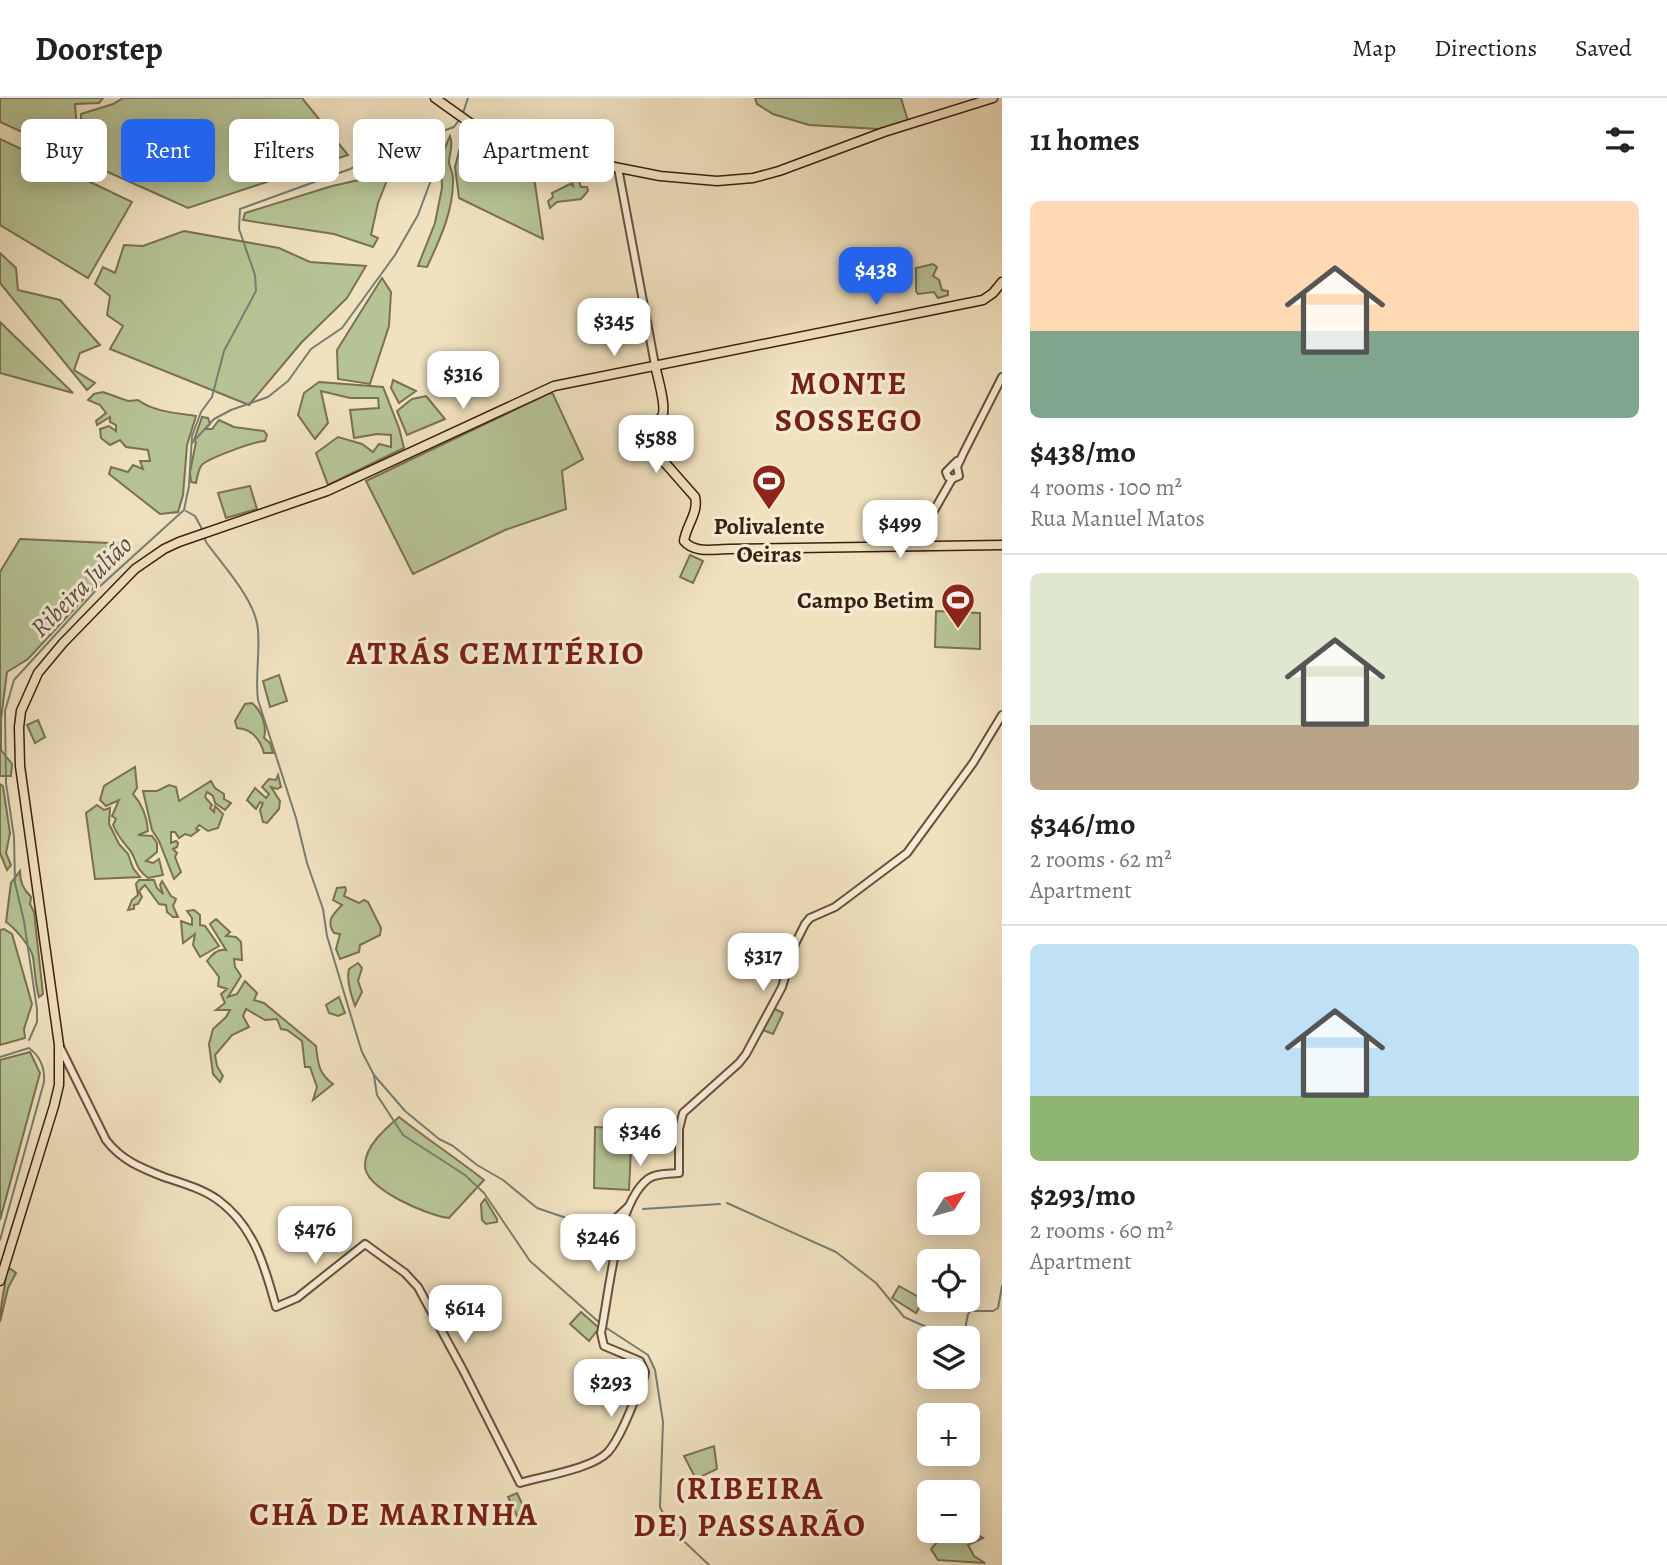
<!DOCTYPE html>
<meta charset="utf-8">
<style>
body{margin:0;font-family:Alegreya,serif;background:#f2f2f2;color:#222;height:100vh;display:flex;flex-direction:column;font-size:26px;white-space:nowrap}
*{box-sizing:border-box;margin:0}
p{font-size:23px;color:#767676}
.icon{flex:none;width:38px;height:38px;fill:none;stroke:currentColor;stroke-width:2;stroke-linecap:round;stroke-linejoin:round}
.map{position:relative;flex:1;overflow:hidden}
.details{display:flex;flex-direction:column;background:#fff;width:665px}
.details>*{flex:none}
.hud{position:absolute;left:21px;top:21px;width:665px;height:63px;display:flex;gap:14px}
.needle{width:46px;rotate:53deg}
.buttons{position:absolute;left:917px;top:1074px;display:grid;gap:14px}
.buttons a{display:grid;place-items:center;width:63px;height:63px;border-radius:10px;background:#fff;box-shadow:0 4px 18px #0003;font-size:35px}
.price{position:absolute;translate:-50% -60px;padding:0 16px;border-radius:14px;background:#fff;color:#222;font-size:23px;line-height:46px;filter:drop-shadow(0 2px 4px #0008)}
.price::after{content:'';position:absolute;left:50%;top:42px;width:21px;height:16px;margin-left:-10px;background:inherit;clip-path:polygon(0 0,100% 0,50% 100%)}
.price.on{background:#2563eb;color:#fff}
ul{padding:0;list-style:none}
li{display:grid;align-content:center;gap:14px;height:371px;padding:0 28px}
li+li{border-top:2px solid #e0e0e0}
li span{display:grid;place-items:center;height:217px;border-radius:10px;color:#555}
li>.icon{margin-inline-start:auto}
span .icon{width:126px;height:126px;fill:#fffc;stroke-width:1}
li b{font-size:30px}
h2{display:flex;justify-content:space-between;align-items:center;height:84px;padding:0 28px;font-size:30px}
.tag{padding:0 24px;border-radius:10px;background:#fff;box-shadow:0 4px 18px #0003;font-size:24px;line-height:63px}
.tag.on{background:#2563eb;color:#fff}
header{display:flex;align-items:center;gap:42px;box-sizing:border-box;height:98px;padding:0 35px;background:#fff;border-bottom:2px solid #e0e0e0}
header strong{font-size:33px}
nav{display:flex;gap:38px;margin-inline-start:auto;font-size:24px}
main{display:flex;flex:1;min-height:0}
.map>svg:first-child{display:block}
.green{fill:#b6c394;stroke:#7a7052;stroke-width:2}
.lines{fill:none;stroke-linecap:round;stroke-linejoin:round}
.stream{stroke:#757e71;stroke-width:2}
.minor-casing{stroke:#6a4f3b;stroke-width:10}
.major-casing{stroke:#3d1e0f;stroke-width:11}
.minor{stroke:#f5ecd5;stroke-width:6}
.major{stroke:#f0e1bf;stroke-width:8}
.labels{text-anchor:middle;stroke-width:6;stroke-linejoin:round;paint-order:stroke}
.poi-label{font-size:24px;font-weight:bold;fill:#3d1e0f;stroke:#f5ecd5}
.water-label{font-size:26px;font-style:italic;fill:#594e40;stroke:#f5ecd5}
.district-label{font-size:32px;font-weight:bold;letter-spacing:2px;fill:#7a1f14;stroke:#f5ecd5}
</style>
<header>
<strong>Doorstep</strong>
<nav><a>Map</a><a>Directions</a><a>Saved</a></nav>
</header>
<main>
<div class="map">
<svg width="1002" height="1467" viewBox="0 0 1002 1467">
<rect width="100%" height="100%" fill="#f0e1bf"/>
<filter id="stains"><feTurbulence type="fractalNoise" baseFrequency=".00286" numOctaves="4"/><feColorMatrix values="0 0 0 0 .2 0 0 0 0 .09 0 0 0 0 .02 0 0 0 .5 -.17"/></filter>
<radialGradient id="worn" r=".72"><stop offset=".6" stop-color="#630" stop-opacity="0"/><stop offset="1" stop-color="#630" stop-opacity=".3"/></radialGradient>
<g class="green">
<polygon points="0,0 103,0 99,5 75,6 79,60 0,24"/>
<polygon points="123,0 302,0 348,57 188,110 81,62 81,16 113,6"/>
<polygon points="755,0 901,0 908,23 879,31 809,27 773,16 757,6"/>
<polygon points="465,30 507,53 528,61 532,65 543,141 459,100 455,69"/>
<path d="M450 38C454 49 449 54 449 65 450 70 453 75 453 80 454 112 440 141 427 169L418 168 435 125 442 90 441 59Z"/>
<polygon points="0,41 132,104 88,180 0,127"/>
<polygon points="390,75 378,105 371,137 378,140 373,149 334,136 243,122 245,115 332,88"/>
<polygon points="577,77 581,89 587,89 588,93 581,101 557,104 550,110 548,103 553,99 552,95 570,86 573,88 572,83"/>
<polygon points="184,133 279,150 310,164 366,168 347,200 301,245 249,307 110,251 123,228 107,217 110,198 95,186 103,169 115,175 124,147 143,148"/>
<polygon points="0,155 16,170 18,192 60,202 100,247 80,255 74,272 95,285 87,292 0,185"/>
<polygon points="933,166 937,169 933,178 939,182 942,192 948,193 948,197 938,200 934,194 918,196 916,193 916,170"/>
<polygon points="382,180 391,194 389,228 370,286 338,281 337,252"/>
<polygon points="0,224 73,295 0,275"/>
<polygon points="393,282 416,293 399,305 391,290"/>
<polygon points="319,284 383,289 399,330 404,350 328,387 316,355 338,339 362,346 373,354 379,346 391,349 391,337 377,336 354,340 350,312 379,310 378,300 350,300 321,293 328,325 315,341 298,317 304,295"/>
<path d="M103 294 128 303 138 302C154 314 177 315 196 318L187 347 183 397 178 414 160 416 109 376 111 369 128 374 133 367 143 371 140 363H150L148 352 126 349 120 342 110 347 101 340 100 331 109 328 116 333V327L110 324V319L97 327 96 323 106 315 100 307 88 302 94 296Z"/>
<polygon points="550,295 553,296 583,361 562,373 566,411 505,432 413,476 366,383"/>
<polygon points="426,298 445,321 407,337 397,313 412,301"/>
<path d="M202 319 208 320 210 326 205 331H212L219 322 234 329 264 333 267 337 265 343C256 343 205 361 201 368 198 373 197 380 196 385L191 384 190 374 196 344 194 342Z"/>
<polygon points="250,388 257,411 226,420 218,395"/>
<polygon points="20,441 130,446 113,469 28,561 7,574 1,621 1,652 12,666 11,678 0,678 0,474"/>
<polygon points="690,457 703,463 693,485 680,479"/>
<polygon points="936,513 980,515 980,551 935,549"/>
<polygon points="279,577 287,603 270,609 263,583"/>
<path d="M252 605C262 613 267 628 264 640L270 645 273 655H264C260 641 252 631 237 630L235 623 245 606Z"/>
<polygon points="38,622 45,639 35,645 27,627"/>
<path d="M135 669 137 690 133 696C142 706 147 719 148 733L138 737 152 738 157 745V754L146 763 153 765 159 761 163 777 148 780C134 770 137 760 129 751 122 743 117 737 113 727L116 721 112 718 119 702 106 708 100 702 104 688Z"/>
<polygon points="278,677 281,689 277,691 271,689 280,703 279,711 267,725 263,724 260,712 263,705 260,704 256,711 247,702 255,690 266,700 269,696 262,689 269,681 276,682"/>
<polygon points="211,683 215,690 224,696 224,701 231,705 225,712 215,705 213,698 207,694 205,699 212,707 210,710 214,714 215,708 223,716 218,730 208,733 199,727 196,731 199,732 191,738 185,736 179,740 175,734 171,734 171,745 176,743 178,745 177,749 173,751 177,755 175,759 181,774 174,781 159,743 152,732 143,693 157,693 169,687 176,689 179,703"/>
<polygon points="0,686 3,688 10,735 6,755 11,767 7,772 0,755"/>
<polygon points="97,707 104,712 110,710 109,726 119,746 128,756 133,770 140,779 95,781 86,715"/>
<path d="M20 773C20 784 23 791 31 799L30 806 34 814 43 896 39 899C35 885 35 873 33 859 31 849 15 830 6 824L11 785Z"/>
<polygon points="139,782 154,782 157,790 163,796 160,787 162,783 171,798 176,801 173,808 178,819 173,819 167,814 166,807 159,806 145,787 139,793 142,799 138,806 134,807 134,811 128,812 132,802 138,797 136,786"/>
<path d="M345 789 346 792 344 798 359 805 364 802 368 804 381 830 380 837 360 847 359 854 340 861 336 851 340 836 334 835C325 822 334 816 342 807L333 802 337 790Z"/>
<polygon points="194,812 200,817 200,827 205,828 219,848 200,859 193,847 195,836 183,845 181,823 192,827 192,820 187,813"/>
<path d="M216 821 230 834 226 838 236 839 241 844 242 862 234 861 235 869 241 878 228 899 237 896 245 883 257 895 254 902 264 905 316 948C318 965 318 975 333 986L313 1002 317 989 310 969H305L302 943 287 932 281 931 277 921 265 922 246 911 243 918 249 929 232 937 215 957 217 968 223 978 220 984 213 976 209 946 213 931 226 919 230 912H216L225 905 221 896 227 891 218 888 219 879 207 863C212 856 218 850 226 852L210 826Z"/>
<polygon points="4,831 12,836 32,906 24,931 25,940 0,947 0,832"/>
<path d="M358 865 362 870 358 883 362 894 355 908C351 897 346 882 349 871Z"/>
<polygon points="339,899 345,915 338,918 329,915 326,907"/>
<polygon points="773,910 783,915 773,936 763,932"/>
<polygon points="30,954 40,975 0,1122 0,962"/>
<path d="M399 1019C427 1041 456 1060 484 1082L449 1120C429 1118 364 1091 365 1067 365 1048 386 1030 399 1019Z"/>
<polygon points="595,1029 632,1031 629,1092 594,1090"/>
<polygon points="485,1101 497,1121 497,1124 486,1126 482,1122 481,1106"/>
<path d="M11 1171 16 1175 8 1190 0 1224C0 1205 6 1190 6 1172Z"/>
<polygon points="899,1188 924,1202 916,1215 892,1200"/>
<polygon points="581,1214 599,1230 589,1243 570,1226"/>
<polygon points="714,1348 717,1371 696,1381 684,1358"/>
<polygon points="517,1395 526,1414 517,1418 508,1399"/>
<polygon points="968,1432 983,1440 968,1447 974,1458 985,1465 938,1462 931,1451 947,1433"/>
</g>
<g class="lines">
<g class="stream">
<polyline points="463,15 468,0"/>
<polyline points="192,345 214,321 231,312 268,299 288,283 311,251 342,230 395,157 418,117 431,82 443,33"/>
<polyline points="186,413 195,418 202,431"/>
<path d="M204 439 206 444C223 468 256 502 258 532 260 556 255 578 258 602L296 720 307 765 323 811 327 838 357 938 362 954 374 977 405 1013 439 1041 453 1048 477 1067 503 1082 537 1110 584 1126 614 1125"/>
<polyline points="29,942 37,924 37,911 24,823 15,785 14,739 6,685 5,613 14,582 98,490 184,412 189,388 192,338 201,314 212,299 224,253 256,193 255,177 239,131 240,111 350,71 372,60 400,24 413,23 427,33 443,33 454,29 459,22"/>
<path d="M0 959 29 950C41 959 45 970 44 984L0 1142"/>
<polyline points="374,978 377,997 403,1037 465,1077 484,1095 530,1163 601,1226"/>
<polyline points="727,1105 836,1154 876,1185 904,1219 931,1231 964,1237 968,1216 971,1213 993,1213 998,1210 1002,1188"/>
<polyline points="643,1111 720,1106"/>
<polyline points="605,1229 648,1257 655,1272 663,1324 660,1409 671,1431 709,1467"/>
</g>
<g class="minor-casing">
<g id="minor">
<polyline points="618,70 655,267"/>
<polyline points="952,381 948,379 946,374 957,363"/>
<polyline points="920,448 923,432 952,381 959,378 957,369 964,354 1002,279"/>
<path d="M60 949 106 1042C121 1062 141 1070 164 1079 182 1085 203 1091 218 1102 254 1128 265 1169 276 1209L297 1200 365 1146 405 1175 418 1189 464 1274 520 1385C543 1378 592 1371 608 1354 622 1338 635 1300 644 1279L645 1274 640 1263 604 1248 601 1235C609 1197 616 1105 648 1081 656 1075 669 1076 679 1075V1031L683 1015 739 965 746 956 782 889 795 846 805 826 810 820 835 809 907 755 973 665 1002 617"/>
<polyline points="619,1138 614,1122 628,1109"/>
</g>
</g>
<g class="major-casing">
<g id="major">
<polyline points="435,0 480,32 518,50 660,78 717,83 753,80 779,73 884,34 993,0"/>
<path d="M655 267C657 277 667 310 662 318 658 327 648 327 644 339L651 349 695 399C699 414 686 428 684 443 695 456 714 451 729 451L1002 447"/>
<polyline points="0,1183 54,1008 59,987 59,947 20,668 19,629 21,613 38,575 63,545 135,471 164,451 179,444 327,393 554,288 983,202 993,195 1002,184"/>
</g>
</g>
<use href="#minor" class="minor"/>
<use href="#major" class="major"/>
</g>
<defs>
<g id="stadium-pin" transform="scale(1.75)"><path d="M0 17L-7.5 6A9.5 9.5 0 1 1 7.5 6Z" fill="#8f2418" stroke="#f5ecd5"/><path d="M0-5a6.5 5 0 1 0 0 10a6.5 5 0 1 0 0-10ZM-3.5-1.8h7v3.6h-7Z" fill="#fff"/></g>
</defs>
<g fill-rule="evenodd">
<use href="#stadium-pin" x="769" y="383"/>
<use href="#stadium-pin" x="958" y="502"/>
</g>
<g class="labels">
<g class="poi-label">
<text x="769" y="436">Polivalente<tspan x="769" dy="28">Oeiras</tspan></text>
<text x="934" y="510" text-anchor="end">Campo Betim</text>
</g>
<g class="water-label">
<text transform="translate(81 488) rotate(-45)" y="9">Ribeira Julião</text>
</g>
<g class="district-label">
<text x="849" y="296">MONTE<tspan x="849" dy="37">SOSSEGO</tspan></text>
<text x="496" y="566">ATRÁS CEMITÉRIO</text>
<text x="750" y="1401">(RIBEIRA<tspan x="750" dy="37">DE) PASSARÃO</tspan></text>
<text x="394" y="1427">CHÃ DE MARINHA</text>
</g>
</g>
<rect width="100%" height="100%" filter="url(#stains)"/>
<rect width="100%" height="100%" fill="url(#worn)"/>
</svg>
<div class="buttons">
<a><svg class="needle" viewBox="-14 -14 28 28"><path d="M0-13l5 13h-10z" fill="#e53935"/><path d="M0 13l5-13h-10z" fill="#767676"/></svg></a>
<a><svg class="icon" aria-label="locate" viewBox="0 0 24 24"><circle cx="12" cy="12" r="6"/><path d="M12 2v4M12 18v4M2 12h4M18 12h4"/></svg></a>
<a><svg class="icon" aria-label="layers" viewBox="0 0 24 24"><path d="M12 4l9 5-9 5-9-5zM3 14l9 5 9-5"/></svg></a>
<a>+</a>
<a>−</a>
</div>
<b class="price on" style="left:876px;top:209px">$438</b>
<b class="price" style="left:614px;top:260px">$345</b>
<b class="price" style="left:463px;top:313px">$316</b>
<b class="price" style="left:656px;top:377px">$588</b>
<b class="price" style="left:900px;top:462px">$499</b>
<b class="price" style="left:763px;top:895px">$317</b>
<b class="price" style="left:640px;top:1070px">$346</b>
<b class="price" style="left:315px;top:1168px">$476</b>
<b class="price" style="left:598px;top:1176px">$246</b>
<b class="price" style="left:465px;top:1247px">$614</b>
<b class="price" style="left:611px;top:1321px">$293</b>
<div class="hud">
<a class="tag">Buy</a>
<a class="tag on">Rent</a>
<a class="tag">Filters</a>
<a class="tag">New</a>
<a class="tag">Apartment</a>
</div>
</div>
<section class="details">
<h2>11 homes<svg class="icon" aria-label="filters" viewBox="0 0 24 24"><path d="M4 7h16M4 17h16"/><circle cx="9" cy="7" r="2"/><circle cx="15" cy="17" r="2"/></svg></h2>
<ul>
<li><span style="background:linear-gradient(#ffd9b3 60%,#7fa58c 0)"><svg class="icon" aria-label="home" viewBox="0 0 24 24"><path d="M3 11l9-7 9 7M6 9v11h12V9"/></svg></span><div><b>$438/mo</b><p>4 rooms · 100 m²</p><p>Rua Manuel Matos</p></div></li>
<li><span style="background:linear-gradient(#dfe7d0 70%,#b9a48a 0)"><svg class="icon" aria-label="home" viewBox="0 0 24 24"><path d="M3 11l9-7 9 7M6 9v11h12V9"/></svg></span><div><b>$346/mo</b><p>2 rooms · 62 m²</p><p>Apartment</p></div></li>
<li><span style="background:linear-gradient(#bfe0f5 70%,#8fb573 0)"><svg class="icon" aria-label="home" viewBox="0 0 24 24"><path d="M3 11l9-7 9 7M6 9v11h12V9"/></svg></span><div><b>$293/mo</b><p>2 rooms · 60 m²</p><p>Apartment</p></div></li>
</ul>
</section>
</main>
